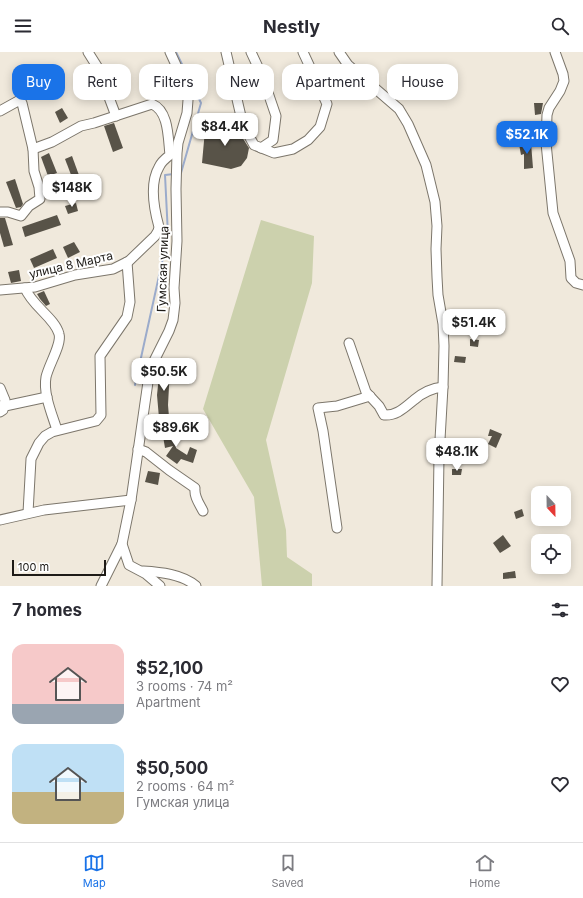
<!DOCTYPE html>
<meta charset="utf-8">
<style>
body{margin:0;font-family:Inter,sans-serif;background:#f7f7f7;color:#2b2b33;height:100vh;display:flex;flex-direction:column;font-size:15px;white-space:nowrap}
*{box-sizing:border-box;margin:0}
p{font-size:13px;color:#7c7c81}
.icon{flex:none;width:22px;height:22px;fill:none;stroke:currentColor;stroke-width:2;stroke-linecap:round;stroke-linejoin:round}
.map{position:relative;height:534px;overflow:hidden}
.details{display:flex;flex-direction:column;background:#fff;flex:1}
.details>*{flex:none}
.top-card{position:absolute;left:12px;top:12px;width:559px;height:36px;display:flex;gap:8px}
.needle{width:26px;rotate:158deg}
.fabs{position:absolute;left:531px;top:434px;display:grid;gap:8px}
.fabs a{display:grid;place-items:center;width:40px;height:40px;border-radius:8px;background:#fff;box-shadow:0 2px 10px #0003;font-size:20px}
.scale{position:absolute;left:12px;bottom:10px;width:94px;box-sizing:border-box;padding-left:4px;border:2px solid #1e1b17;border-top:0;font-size:11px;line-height:14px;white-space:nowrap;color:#1e1b17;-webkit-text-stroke:3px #fff;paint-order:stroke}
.price{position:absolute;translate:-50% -34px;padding:0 9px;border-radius:8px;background:#fff;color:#222;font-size:13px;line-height:26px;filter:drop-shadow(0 1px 2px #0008)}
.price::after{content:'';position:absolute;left:50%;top:24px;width:12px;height:9px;margin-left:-6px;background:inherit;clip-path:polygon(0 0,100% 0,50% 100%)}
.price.active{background:#1a73e8;color:#fff}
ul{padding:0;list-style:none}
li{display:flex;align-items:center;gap:12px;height:100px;padding:0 12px}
li span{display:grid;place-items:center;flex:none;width:112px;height:80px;border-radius:12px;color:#555}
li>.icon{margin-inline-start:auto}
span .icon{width:48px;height:48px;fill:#fffc;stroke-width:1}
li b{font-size:17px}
h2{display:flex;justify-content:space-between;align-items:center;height:48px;padding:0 12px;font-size:17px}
.tag{padding:0 14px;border-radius:12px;background:#fff;box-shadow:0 2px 10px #0003;font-size:14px;line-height:36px}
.tag.active{background:#1a73e8;color:#fff}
header{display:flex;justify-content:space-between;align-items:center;height:52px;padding:0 12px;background:#fff;font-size:18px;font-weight:700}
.dock{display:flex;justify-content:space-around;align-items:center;height:56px;border-top:1px solid #e1e1e2;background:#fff;font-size:11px;color:#7c7c81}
.dock a{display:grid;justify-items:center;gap:2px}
.dock .active{color:#1a73e8}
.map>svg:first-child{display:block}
.green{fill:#ccd1ad}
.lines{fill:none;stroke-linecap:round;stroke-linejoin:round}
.stream{stroke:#9babcb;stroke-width:2}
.building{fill:#585348}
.minor-casing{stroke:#7c766b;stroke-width:11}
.minor{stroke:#fff;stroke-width:9}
.labels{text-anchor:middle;stroke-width:4;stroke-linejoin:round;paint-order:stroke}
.street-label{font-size:12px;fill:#1e1b17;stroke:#fff}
</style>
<header><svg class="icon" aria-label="menu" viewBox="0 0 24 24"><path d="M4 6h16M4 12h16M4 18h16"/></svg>Nestly<svg class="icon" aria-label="search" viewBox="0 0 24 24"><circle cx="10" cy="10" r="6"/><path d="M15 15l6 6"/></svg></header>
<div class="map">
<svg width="583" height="534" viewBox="0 0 583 534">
<rect width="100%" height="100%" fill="#f0e9dc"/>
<polygon class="green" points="261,168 314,184 312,231 266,388 286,478 287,505 312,522 312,534 262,534 254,445 203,357"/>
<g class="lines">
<g class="stream">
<polyline points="176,0 201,51 181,121 178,121"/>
<polyline points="135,333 168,183 165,123 174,122"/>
</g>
</g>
<g class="building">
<polygon points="534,51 543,51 541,62 535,63"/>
<polygon points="62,56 68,66 60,71 55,60"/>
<polygon points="221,70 237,72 242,85 249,96 247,106 241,114 231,117 202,111 205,78 220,79"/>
<polygon points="114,71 123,96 113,100 104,74"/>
<polygon points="531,91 533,116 524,117 524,102 521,103 519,92"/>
<polygon points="49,101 57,121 48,124 41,105"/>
<polygon points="72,104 80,126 73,128 65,107"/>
<polygon points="15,127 23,152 21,155 16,156 6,130"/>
<polygon points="76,151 78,159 68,162 65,154"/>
<polygon points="57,163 61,173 25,185 22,175"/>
<polygon points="0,166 5,166 13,193 4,195 0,181"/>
<polygon points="74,190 80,200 68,206 63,195"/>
<polygon points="53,197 57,206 34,216 30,207"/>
<polygon points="19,218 21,229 11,231 8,220"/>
<polygon points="44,239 50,252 46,254 40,247 37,242"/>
<polygon points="470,287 479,288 478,295 470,294"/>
<polygon points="455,304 466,305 465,311 454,310"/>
<polygon points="160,315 170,316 168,353 169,365 159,366 157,343"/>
<polygon points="169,374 170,387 175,386 176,396 187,403 190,395 197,398 193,411 181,407 177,412 166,404 173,394 165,396 163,384 160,384 159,376"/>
<polygon points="490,377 502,382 496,396 488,392 492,384 488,384"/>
<polygon points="452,417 462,417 461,423 452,423"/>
<polygon points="148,419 160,421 158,433 145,430"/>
<polygon points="522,457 524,464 516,467 514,460"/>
<polygon points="503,483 511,494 500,501 493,491"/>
<polygon points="515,519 516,526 503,527 503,521"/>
</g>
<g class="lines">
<g class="minor-casing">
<g id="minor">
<polyline points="88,0 98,16 116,64"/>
<polyline points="226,0 243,73 254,93 274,101 293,97 308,88 320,75 327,52 303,0"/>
<polyline points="251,0 263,26 276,64 273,88 261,96"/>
<polyline points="339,0 348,13 399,57 408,72 426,113 435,150 437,174 436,197 437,225 438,243 443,272 444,294 443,335 439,405 437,534"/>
<polyline points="555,0 563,22 564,29 560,39 549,56 547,63 546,91 553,161 570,209 571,226 576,231 583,233"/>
<polyline points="0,59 18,49 22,51 33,97 34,119 39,135 40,147 29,154 21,164 8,160 0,160"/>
<path d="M25 236C32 254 55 266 59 282 62 292 49 312 46 325 43 342 52 362 57 378"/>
<path d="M0 238 35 235 75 223 113 217 129 209 155 184 158 179 159 175C154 157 149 132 159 115 161 110 166 106 170 103 168 86 169 59 152 52L94 71 81 74 52 90 33 97"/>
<path d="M349 291 366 340 379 354 384 363C397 364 405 355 414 348 422 341 433 336 443 335"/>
<polyline points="0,336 5,348 3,358 0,360"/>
<polyline points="5,354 47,345"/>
<path d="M138 397 146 400 169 418 195 436C194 445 199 451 203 459"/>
<polyline points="28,461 31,407 39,391 45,384 52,380 96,369 101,363 100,304 127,265 130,250 127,210"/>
<polyline points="0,468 44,458 131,448"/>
<polyline points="337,476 323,379 318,356 337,354 370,344"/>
<path d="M143 519C160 520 182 522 196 534"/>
<polyline points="101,534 122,492"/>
<polyline points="160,534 146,522 129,513 122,492 131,448 148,330 153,311 169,279 173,268 175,251 174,236 177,189 176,137 177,101 178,91 187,61 188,48 186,35 170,0"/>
</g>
</g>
<use href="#minor" class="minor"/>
</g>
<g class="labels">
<g class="street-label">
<text transform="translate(71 213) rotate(-13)" y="4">улица 8 Марта</text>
<text transform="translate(163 217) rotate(-88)" y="4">Гумская улица</text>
</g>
</g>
</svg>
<div class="fabs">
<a><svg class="needle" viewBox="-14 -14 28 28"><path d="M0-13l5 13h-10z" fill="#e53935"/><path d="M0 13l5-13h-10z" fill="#7c7c81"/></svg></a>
<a><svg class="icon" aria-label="locate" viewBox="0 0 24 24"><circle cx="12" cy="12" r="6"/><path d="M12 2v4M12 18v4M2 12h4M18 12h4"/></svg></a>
</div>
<div class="scale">100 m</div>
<b class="price" style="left:225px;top:95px">$84.4K</b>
<b class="price active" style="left:527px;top:103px">$52.1K</b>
<b class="price" style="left:72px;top:156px">$148K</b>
<b class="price" style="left:474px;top:291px">$51.4K</b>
<b class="price" style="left:164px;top:340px">$50.5K</b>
<b class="price" style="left:176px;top:396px">$89.6K</b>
<b class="price" style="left:457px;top:420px">$48.1K</b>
<div class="top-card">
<a class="tag active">Buy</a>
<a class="tag">Rent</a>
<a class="tag">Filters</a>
<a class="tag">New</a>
<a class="tag">Apartment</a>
<a class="tag">House</a>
</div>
</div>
<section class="details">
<h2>7 homes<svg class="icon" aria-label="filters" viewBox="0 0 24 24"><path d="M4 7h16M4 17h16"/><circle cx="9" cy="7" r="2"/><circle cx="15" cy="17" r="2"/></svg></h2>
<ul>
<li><span style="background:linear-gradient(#f6c9c9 75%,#9aa5b1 0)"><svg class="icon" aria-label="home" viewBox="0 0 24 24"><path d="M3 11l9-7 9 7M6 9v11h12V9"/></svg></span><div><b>$52,100</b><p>3 rooms · 74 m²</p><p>Apartment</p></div><svg class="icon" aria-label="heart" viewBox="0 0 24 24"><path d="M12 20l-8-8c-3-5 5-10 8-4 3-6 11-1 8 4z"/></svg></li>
<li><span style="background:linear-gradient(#bfe0f5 60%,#c2b280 0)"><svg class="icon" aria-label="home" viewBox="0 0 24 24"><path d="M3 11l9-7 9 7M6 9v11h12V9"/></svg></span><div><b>$50,500</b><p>2 rooms · 64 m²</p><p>Гумская улица</p></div><svg class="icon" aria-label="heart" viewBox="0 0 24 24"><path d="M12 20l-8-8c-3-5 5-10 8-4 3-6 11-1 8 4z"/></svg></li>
</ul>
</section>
<nav class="dock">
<a class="active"><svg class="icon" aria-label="map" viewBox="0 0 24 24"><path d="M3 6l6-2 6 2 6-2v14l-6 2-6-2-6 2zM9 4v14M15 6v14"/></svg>Map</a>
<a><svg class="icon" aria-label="saved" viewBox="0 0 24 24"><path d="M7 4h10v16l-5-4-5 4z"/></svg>Saved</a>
<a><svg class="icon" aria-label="home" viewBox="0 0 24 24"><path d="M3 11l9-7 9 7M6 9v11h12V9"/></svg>Home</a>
</nav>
